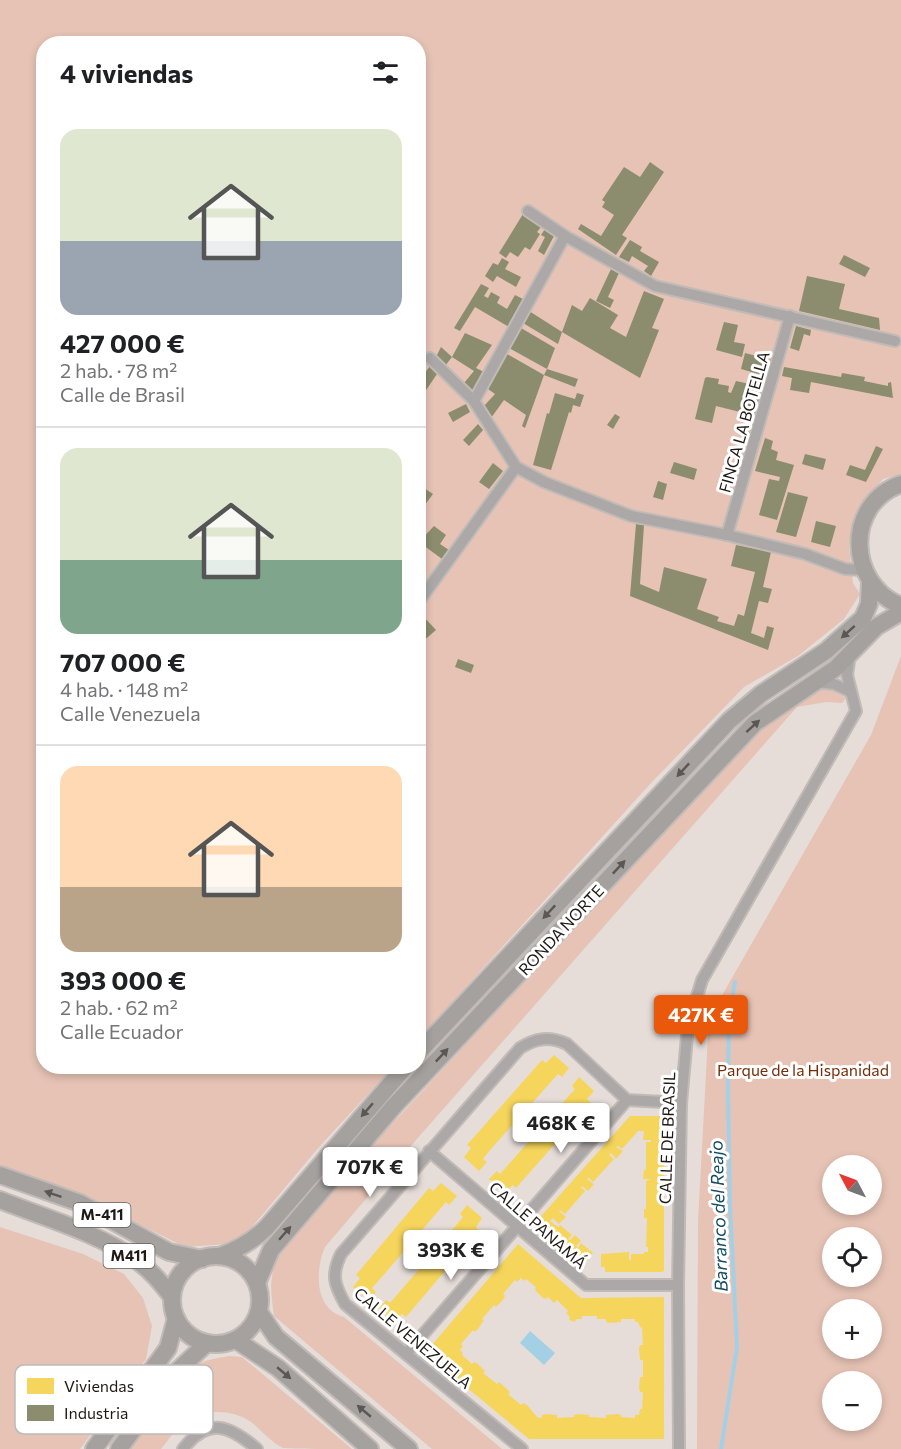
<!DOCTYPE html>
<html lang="es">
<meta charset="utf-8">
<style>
body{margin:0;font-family:Commissioner,sans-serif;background:#f2f2f2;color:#202124;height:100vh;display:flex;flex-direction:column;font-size:22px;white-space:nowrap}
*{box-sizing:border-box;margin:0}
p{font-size:20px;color:#757577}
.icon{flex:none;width:33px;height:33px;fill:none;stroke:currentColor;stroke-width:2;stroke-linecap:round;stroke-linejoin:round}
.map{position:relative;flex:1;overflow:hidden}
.panel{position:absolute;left:36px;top:36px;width:390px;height:1038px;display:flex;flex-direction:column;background:#fff;border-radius:24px;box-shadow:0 3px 9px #0003}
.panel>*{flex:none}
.needle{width:39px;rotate:311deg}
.controls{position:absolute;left:822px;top:1155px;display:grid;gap:12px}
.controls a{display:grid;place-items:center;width:60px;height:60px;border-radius:50%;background:#fff;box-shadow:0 3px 9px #0003;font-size:30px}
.price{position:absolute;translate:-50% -51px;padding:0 14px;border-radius:6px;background:#fff;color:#222;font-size:20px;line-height:39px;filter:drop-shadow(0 2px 3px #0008)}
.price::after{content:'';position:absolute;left:50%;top:36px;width:18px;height:14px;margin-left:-9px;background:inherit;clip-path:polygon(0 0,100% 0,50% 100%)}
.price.on{background:#ea580c;color:#fff}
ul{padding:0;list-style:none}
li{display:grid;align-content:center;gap:12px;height:318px;padding:0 24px}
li+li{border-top:2px solid #e0e0e0}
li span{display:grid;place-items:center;height:186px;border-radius:18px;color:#555}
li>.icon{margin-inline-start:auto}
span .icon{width:108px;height:108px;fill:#fffc;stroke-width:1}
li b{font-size:26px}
h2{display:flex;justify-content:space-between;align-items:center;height:72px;padding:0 24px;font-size:26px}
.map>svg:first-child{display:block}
.green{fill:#e6c3b5;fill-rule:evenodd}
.water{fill:#a4d0e6}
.homes{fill:#f6d55c;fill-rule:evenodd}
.industry{fill:#8c8c6e}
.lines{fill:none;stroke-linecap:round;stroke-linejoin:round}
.stream{stroke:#a4d0e6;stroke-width:4}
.minor-casing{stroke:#c1bbb7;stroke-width:14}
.primary-casing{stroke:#c1bbb7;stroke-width:20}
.minor{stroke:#aca8a7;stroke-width:10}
.primary{stroke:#a5a19f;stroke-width:16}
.oneway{fill:#5b5754}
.labels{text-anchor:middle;stroke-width:6;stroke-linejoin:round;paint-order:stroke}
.shield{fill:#fff;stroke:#625f5d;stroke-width:1.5}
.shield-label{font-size:15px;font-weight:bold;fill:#1f1a17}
.street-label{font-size:16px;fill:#1f1a17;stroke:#fff}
.park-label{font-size:16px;fill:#752d08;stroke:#fff}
.water-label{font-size:18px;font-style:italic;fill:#154c62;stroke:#fff}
.key{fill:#fff;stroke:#bcbab9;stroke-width:1.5}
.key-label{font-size:16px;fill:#1f1a17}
</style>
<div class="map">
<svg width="901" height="1449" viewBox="0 0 901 1449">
<rect width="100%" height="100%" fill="#e6ddd9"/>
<g class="green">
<polygon points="0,0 901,0 901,474 883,479 855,516 849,546 853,583 860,594 844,619 798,656 744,687 651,783 419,1039 418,44 44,44 44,1066 393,1067 319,1147 242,1239 229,1244 185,1247 67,1189 0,1166"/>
<path d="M901 656V1449H697L698 1221 709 1018 871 735ZM832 1166H872V1204H832ZM832 1238H872V1276H832ZM832 1310H872V1348H832ZM832 1382H872V1420H832Z"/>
<path d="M822 689H831L846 698 842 703 826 702 797 707 416 1140 325 1247C315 1270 314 1309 344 1317L502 1449H432L274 1316C271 1294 268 1275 279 1256L379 1138 739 750C759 731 796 697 822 689Z"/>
<polygon points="0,1227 83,1254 124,1274 143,1298 152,1326 146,1359 80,1449 0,1449"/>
<path d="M230 1356 242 1357 352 1449C339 1449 291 1449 283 1448 271 1442 261 1430 251 1422 230 1407 197 1409 179 1427 172 1434 167 1442 161 1449H130L187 1371C200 1360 213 1359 230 1356Z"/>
</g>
<polygon class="water" points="530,1331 555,1353 544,1365 520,1343"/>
<g class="homes">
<polygon points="554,1055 569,1068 562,1077 558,1074 490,1150 483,1159 487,1162 479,1171 464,1157 471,1148 467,1145 542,1060 546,1063"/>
<polygon points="579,1077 594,1091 587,1099 591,1103 516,1188 513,1185 504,1193 489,1179 497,1171 500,1174 575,1089 572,1086"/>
<polygon points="630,1116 662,1116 664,1118 664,1271 662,1272 605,1272 605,1267 601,1267 601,1254 629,1252 629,1260 631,1260 631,1254 644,1254 644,1252 648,1252 648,1247 646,1247 647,1218 644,1218 644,1209 646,1209 646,1181 651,1179 643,1179 644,1170 646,1170 646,1142 651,1142 651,1140 643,1140 644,1131 638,1131 622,1149 618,1146 616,1147 623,1151 616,1159 611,1153 609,1155 614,1159 593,1182 589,1178 587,1179 594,1184 588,1191 582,1186 581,1187 585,1191 565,1214 560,1210 559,1211 566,1217 559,1224 553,1218 550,1221 558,1227 560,1225 572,1235 568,1239 570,1240 575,1235 581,1241 576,1246 578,1248 581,1243 593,1253 582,1266 535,1225 535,1223"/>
<polygon points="441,1183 457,1196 449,1205 446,1202 387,1271 372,1288 376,1292 369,1300 353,1287 360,1278 356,1275 429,1188 433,1191"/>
<polygon points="467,1205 482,1218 476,1227 479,1231 406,1317 402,1314 394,1322 379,1309 386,1300 390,1303 427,1260 463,1217 460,1214"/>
<path d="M518 1244 581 1298 664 1297V1439H529L425 1353ZM521 1278 524 1281 526 1279 536 1287 535 1290 543 1298 546 1299 548 1297 554 1303 557 1300 568 1311 566 1313 570 1317 569 1320 575 1322 576 1319H582V1316H597V1319H606V1322L610 1323 621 1322V1319H635V1322H638L640 1327 642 1328 643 1345H640L639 1349 640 1360H643V1377H640L639 1388 640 1392H643L642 1409H640L639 1415H635V1418L621 1417V1415L617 1414 606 1415V1418L589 1417V1415L578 1414 574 1415V1417L557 1418V1415L546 1414 542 1415V1418L537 1417 527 1405 523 1403 521 1405 508 1394 510 1392 507 1389 499 1382 497 1384 483 1373 485 1371 478 1364 474 1362 472 1364 462 1355 463 1353 460 1350 463 1346 461 1344 473 1330 475 1332 478 1329 484 1320 482 1319 494 1305 496 1307 503 1300 505 1296 503 1294 515 1280 517 1282Z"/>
</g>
<g class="industry">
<polygon points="650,162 664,172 622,235 627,238 616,255 578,229 581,224 601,236 614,215 602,207 605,202 602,200 624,167 640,177"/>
<polygon points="523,214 541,227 537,232 540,234 530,250 525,247 518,257 510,252 506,258 499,253"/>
<polygon points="545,229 555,234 544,255 538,251 545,237 541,235"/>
<polygon points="630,240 642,247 640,251 659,262 651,276 644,271 648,266 632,256 629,262 619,257"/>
<polygon points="844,255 870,268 865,277 839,264"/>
<polygon points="502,258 509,262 505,269 521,277 516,287 497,276 493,282 485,276 493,263 498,265"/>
<polygon points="611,269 619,273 608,297 614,300 610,308 596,301"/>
<polygon points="807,276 845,284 839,309 879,318 880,330 799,311"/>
<polygon points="481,284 489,288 484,296 488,298 491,292 500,297 497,303 507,309 515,295 523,299 509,327 475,307 460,331 454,328"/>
<polygon points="644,291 664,299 652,328 659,330 640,378 562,332 572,305 582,311 590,298 618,315 610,328 626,337"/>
<polygon points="529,311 562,332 558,344 523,323"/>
<polygon points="724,322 738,325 734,342 745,344 742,357 716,350"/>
<polygon points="796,326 811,330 810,336 804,334 799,351 790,348"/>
<polygon points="521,328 555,348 547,369 509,348"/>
<polygon points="465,333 492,345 476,368 484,372 474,392 464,383 474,371 452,357"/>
<polygon points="441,347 452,357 445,366 436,357"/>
<polygon points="745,353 771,360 766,376 741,369"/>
<polygon points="507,354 544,375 525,428 522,426 526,415 504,400 491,418 484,406 495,394 488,389"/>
<polygon points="430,366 437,374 418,402 418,382"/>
<polygon points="784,367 841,377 842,373 865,377 864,381 888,386 888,383 891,382 893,398 811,382 809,393 790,390 792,378 782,376"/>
<polygon points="547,369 578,379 575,387 544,375"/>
<polygon points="707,377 719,379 718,384 729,386 728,392 731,393 736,381 763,387 756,416 716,406 712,423 695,419 705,378"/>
<polygon points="555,393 575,399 577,393 584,395 580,407 573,405 571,413 569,412 551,470 533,465 547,413 549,414"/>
<polygon points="466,404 470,412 453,422 448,413"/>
<polygon points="615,414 620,417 613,429 607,425"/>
<polygon points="478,424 483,430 469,446 463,440"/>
<polygon points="765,438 773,441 771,449 778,452 776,460 794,465 777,520 759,515 769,479 779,481 780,477 755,471"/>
<polygon points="876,446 883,449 866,482 846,475 850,465 865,470"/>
<polygon points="805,454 826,459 823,470 802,464"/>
<polygon points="674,462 697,469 694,480 670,473"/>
<polygon points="493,463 503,471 489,489 479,482"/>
<polygon points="658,481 667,484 663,500 653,497"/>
<polygon points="418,484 433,494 418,514"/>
<polygon points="788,492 808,497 796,537 776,532"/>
<polygon points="816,521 836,526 830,547 811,542"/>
<polygon points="636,524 644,525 640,584 659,592 664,567 707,579 697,609 719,617 717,621 734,626 738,614 744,616 755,572 731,566 736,545 771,552 763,587 772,589 768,603 759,601 751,633 764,638 767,626 774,628 768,650 630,596"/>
<polygon points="434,526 446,535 440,544 449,550 442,559 419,542"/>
<polygon points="423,616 436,630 422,642 418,638 418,620"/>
<polygon points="458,659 474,665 471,673 455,667"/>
</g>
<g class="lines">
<polyline class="stream" points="721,1449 737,1347 730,1206 728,1091 729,1013 735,982"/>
<g class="minor-casing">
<g id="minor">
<polyline points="528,211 565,236 655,286 895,341"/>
<polyline points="430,358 474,401 516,467 544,482 631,516 727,535 805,554 845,569 864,570"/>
<polyline points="474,401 565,236"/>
<polyline points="727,535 790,316"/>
<polyline points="418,603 516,467"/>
<polyline points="816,682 834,684 851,692"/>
<polyline points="429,1151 586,1285 678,1285"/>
<polyline points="406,1354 627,1100"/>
<path d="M183 1449C209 1416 230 1426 257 1449"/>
<path d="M522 1449 345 1304C334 1284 331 1275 341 1254L520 1048C536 1038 549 1036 567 1044L627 1100 681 1103"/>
<polyline points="679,1449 678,1285 681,1103 688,1026 702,980 856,711 847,675 850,654"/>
</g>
</g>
<g class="primary-casing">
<g id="primary">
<path d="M901 484C844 504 847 584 901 606"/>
<polyline points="418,1053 729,721 761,694 826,651 863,618 869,604 870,582"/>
<polyline points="0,1175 80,1203 169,1252 202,1259"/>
<path d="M0 1200C45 1218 96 1232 136 1260 151 1270 162 1284 172 1297"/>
<path d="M220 1256C239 1249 253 1241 267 1227L406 1066"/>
<circle cx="216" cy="1300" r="44"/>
<polyline points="257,1283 271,1250 394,1106 755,723 836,668 876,627 901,612"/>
<polyline points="259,1312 276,1337 409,1449"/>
<polyline points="236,1340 278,1368 370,1449"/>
<polyline points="94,1449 168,1348 176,1318"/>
<polyline points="119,1449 174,1374 207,1343"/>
</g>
</g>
<use href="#minor" class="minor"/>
<use href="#primary" class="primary"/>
</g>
<defs><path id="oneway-solid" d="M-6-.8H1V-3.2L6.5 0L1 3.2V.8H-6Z" transform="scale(1.5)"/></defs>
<g class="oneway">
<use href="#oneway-solid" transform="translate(848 632) rotate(138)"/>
<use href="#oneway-solid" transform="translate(753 726) rotate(-42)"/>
<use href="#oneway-solid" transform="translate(683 770) rotate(133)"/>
<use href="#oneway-solid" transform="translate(619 867) rotate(-47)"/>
<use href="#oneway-solid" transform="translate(549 912) rotate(133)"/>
<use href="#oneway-solid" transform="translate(442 1055) rotate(-47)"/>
<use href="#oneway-solid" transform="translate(367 1110) rotate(131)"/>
<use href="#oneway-solid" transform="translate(53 1194) rotate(-161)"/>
<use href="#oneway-solid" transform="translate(285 1233) rotate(-49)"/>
<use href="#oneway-solid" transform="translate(284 1373) rotate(40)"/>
<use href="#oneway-solid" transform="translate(364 1411) rotate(-140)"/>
</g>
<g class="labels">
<g class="shield">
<rect x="73.5" y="1203" width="57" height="24" rx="4.5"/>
<rect x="103.5" y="1244" width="51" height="24" rx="4.5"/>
</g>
<g class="shield-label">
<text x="102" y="1220">M-411</text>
<text x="129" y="1261">M411</text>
</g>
<g class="street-label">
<text transform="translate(744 422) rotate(-74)" y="6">FINCA LA BOTELLA</text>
<text transform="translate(561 930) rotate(-47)" y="6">RONDA NORTE</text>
<text transform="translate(667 1138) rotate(-88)" y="6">CALLE DE BRASIL</text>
<text transform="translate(538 1225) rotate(41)" y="6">CALLE PANAMÁ</text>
<text transform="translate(413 1338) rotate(40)" y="6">CALLE VENEZUELA</text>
</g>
<g class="park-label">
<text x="803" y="1076">Parque de la Hispanidad</text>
</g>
<g class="water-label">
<text transform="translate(719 1216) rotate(-92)" y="6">Barranco del Reajo</text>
</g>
</g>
<rect x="15" y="1365" width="198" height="69" rx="9" class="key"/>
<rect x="27" y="1378" width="27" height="16" fill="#f6d55c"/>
<rect x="27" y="1405" width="27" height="16" fill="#8c8c6e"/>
<g class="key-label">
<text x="64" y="1392">Viviendas</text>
<text x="64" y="1419">Industria</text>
</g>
</svg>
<div class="controls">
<a><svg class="needle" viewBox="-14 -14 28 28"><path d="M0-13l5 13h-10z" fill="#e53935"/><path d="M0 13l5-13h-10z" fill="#757577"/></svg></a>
<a><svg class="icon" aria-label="locate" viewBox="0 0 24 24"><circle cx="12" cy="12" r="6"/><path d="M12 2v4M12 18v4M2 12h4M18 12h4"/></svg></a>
<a>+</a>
<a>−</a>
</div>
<b class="price on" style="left:701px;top:1046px">427K €</b>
<b class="price" style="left:561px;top:1154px">468K €</b>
<b class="price" style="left:370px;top:1198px">707K €</b>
<b class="price" style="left:451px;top:1281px">393K €</b>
<section class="panel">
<h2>4 viviendas<svg class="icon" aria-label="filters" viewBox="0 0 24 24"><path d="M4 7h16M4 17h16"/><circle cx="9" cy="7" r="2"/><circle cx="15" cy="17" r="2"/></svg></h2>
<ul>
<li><span style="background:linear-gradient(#dfe7d0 60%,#9aa5b1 0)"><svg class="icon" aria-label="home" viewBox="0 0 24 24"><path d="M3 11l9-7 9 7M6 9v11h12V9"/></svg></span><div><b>427 000 €</b><p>2 hab. · 78 m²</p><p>Calle de Brasil</p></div></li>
<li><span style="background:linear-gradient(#dfe7d0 60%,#7fa58c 0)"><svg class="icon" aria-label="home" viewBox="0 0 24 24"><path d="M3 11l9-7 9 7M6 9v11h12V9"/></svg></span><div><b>707 000 €</b><p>4 hab. · 148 m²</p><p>Calle Venezuela</p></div></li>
<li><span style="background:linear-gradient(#ffd9b3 65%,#b9a48a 0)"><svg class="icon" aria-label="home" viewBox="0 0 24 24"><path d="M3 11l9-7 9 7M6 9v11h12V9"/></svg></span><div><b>393 000 €</b><p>2 hab. · 62 m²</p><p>Calle Ecuador</p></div></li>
</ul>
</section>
</div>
